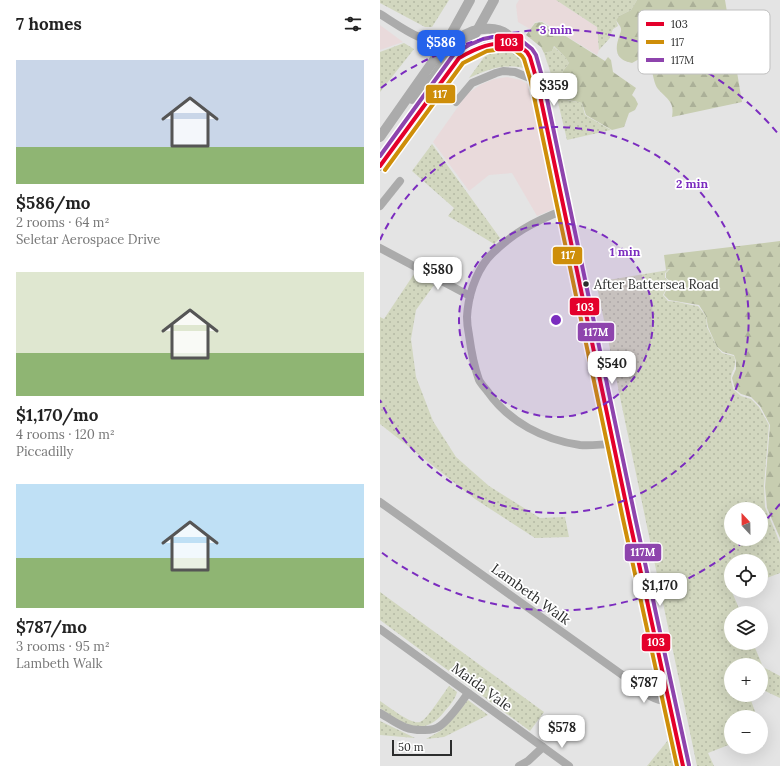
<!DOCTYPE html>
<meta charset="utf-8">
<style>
body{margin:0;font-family:Lora,serif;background:#f2f2f2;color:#222;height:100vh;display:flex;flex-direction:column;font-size:15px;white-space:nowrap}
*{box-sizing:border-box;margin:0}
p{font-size:13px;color:#767676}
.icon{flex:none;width:22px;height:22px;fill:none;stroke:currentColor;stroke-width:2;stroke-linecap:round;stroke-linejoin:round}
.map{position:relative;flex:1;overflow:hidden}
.side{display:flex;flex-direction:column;background:#fff;width:380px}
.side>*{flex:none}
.needle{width:26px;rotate:338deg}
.tools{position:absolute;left:344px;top:502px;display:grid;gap:8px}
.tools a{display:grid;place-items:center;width:44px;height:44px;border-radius:50%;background:#fff;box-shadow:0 4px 16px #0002;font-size:20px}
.scale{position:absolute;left:12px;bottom:10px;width:60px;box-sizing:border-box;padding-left:4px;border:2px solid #2c2d2d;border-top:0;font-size:11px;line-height:14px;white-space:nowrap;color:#2c2d2d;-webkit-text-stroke:3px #fff;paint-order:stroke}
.price{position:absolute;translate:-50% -34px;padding:0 9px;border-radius:8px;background:#fff;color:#222;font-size:13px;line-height:26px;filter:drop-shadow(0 1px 2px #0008)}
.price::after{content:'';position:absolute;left:50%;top:24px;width:12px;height:9px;margin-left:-6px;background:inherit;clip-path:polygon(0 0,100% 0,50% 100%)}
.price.current{background:#2563eb;color:#fff}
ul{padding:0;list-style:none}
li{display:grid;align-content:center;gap:8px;height:212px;padding:0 16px}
li span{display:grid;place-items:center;height:124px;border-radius:0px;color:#555}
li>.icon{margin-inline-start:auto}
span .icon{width:72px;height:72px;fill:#fffc;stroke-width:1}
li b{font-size:17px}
h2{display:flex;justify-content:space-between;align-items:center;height:48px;padding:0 16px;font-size:17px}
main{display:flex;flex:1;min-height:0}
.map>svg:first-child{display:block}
.commercial{fill:#e9dadb}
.grass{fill:url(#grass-dots);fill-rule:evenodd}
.forest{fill:url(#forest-firs)}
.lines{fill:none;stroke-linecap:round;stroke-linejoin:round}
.minor{stroke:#ababab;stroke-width:8}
.tertiary{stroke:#ababab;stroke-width:10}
.bus-1-casing{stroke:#fff;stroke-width:7}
.bus-2-casing{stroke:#fff;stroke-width:7}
.bus-3-casing{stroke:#fff;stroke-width:7}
.bus-1{stroke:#e4002b;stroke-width:4}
.bus-2{stroke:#ce8e09;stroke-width:4}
.bus-3{stroke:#8e44ad;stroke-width:4}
.ring{fill:none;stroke:#7b2cbf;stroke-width:2;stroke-dasharray:7 5}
.bus-dot{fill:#2c2d2d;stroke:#fff;stroke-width:1.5}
.labels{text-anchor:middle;stroke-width:3.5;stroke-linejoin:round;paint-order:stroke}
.bus-label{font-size:13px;fill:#2c2d2d;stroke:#fff;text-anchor:start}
.street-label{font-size:14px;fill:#2c2d2d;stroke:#fff}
.key{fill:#fff;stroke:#c0c0c0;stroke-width:1}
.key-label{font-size:11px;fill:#2c2d2d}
.centre{fill:#7b2cbf;stroke:#fff;stroke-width:2}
.ring-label{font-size:12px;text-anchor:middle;font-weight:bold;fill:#7b2cbf;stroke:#fff;stroke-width:3.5;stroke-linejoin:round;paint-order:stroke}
.line-badge{stroke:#fff;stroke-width:1.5}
.badge-label{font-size:11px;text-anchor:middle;font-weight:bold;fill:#fff}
</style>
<main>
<section class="side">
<h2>7 homes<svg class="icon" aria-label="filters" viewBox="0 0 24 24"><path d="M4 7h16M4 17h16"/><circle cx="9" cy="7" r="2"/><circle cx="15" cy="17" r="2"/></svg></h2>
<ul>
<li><span style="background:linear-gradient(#c9d6e8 70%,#8fb573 0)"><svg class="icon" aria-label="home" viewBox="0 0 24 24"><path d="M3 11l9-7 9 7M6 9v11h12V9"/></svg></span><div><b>$586/mo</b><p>2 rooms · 64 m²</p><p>Seletar Aerospace Drive</p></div></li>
<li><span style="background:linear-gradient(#dfe7d0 65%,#8fb573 0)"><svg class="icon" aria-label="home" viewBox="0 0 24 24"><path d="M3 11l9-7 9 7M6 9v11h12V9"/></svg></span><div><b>$1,170/mo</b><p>4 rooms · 120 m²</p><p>Piccadilly</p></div></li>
<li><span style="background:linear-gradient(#bfe0f5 60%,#8fb573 0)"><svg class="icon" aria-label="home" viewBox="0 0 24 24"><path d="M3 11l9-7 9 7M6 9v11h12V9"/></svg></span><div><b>$787/mo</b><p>3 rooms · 95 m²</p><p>Lambeth Walk</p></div></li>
</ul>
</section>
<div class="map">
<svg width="400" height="766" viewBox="0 0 400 766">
<defs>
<pattern id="grass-dots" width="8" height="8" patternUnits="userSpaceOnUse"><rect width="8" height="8" fill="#d2d7bf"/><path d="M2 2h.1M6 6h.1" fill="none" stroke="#b4b9a4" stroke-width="1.8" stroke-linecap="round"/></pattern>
<pattern id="forest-firs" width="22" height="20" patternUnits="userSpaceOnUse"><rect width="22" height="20" fill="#c7cdb0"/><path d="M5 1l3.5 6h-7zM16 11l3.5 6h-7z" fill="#abb098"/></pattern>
</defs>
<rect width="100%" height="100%" fill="#e4e4e4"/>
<g class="commercial">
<polygon points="139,0 176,0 217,27 219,50 217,55 162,21 155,22 150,29 138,22 136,5"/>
<polygon points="0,25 23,42 0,50"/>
<polygon points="127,77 141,80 151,86 176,208 157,216 132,173 109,175 89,191 53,142 87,94 100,85 114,79"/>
</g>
<g class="grass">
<polygon points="0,0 69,0 52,27 45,27 0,3"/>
<polygon points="176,0 257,0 251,10 239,16 236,20 238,26 233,29 229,39 219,50 217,27"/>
<polygon points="24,43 34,49 0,92 0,52"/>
<polygon points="174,47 185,57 189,63 183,71 182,76 171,74 164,53 172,51"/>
<path d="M116 48C129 49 146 55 147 69 127 62 108 69 89 78L107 53 111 49Z"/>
<polygon points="177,98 202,103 205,115 231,130 187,140"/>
<polygon points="52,144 120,238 114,244 68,216 74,208 32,171"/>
<path d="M289 270 285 273V278L290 282 283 295 288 301C298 301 308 305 318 306L326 316 327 327 337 347 342 353 354 356C358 367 351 370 351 379 351 382 353 386 353 389L361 396 371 399 379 407 389 425 384 486 385 507 400 543V573L381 580V561H351V591H355L352 592 361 613H351V643H373L383 667 400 676V698L381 689V665H351V695H369L377 717H351V744L328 753 334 766H317L216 282ZM351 509H381V539H351Z"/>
<polygon points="34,274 54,285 36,310 31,339 36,377 53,421 76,457 109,486 160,518 185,517 189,537 155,538 95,499 0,424 0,317 4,319"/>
<polygon points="0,592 164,712 150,731 0,620"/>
<path d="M69 686 77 692C75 700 69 706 64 712 43 739 22 723 0 708V701C8 706 31 725 40 722 47 720 64 692 69 686Z"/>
<polygon points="88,700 108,715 64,737 46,739 62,730"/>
<polygon points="0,721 35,738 0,735"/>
<polygon points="289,739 296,766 267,766"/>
</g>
<g class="forest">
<path d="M257 0H345L362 102 292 117C295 102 287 99 278 89 274 84 273 74 271 67L281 55 283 50 279 46H274L268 54 252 63C237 60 234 51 239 37 239 36 241 32 241 31 242 27 238 24 236 20L239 16 251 10Z"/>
<polygon points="162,22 175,31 176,30 225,61 228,57 231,60 233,72 256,88 252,95 255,98 258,104 255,110 249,113 244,127 232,130 206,115 202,103 176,97 171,74 182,76 183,71 189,63 185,57 174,46 172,51 164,53 161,47 146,35 155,23"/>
<polygon points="400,241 400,538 387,508 385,487 390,425 380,406 371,397 361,394 355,389 352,378 356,369 356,361 354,355 343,352 337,347 328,327 326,316 319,305 289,300 284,295 290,281 286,278 286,273 290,269 286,270 284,255"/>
</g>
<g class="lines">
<g class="minor">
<path d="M0 14C17 24 48 49 68 40"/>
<polyline points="76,102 92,83 116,73 123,71 135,72 157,81"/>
<polyline points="0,206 20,181"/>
<path d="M184 210C155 221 130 234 108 258 95 274 88 297 87 317 87 323 88 330 89 335 91 350 94 366 99 380 101 384 105 388 108 392 129 422 164 440 200 445 211 446 223 444 234 444"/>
<polyline points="0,248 90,296"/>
<path d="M0 502 248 679C261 689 272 702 289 701"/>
<polyline points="0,629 189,766"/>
<path d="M0 713C17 723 25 731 45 730 50 730 56 729 60 726 71 718 80 704 88 693"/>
<polyline points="139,766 148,761 163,747"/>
</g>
<g class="tertiary">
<path d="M79 58C105 43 139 28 153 64L303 766"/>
<path d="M32 99 54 77 80 38C96 26 123 24 134 42"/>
<polyline points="0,137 68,40 90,0"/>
<polyline points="0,166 79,58 97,31 114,0"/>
</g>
<g class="bus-1-casing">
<path id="bus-1" d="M0 166 79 58C100 46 110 43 134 42L147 52 150 57 157 81 249 518 303 766"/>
</g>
<g class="bus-2-casing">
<polyline id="bus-2" points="5,170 83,63 107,51 132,48 142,56 144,59 151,82 243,519 297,766"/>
</g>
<g class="bus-3-casing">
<polyline id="bus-3" points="0,156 74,54 89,45 103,39 113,37 137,37 152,49 156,55 163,80 255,517 309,765"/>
</g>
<use href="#bus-1" class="bus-1"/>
<use href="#bus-2" class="bus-2"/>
<use href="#bus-3" class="bus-3"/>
</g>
<circle cx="176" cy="320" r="97" fill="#7b2cbf" fill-opacity=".12"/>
<g class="ring">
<circle cx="176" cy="320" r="97"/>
<path d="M0 240A193 193 0 1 1 0 400"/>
<path d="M400 504A290 290 0 0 1 381 525M364 541A290 290 0 0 1 1 552M1 88A290 290 0 0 1 400 136"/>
</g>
<circle class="bus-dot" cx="206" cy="284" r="3.5"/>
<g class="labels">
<g class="bus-label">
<text x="214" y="289">After Battersea Road</text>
</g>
<g class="street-label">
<text transform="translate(151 594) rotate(36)" y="5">Lambeth Walk</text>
<text transform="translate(102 687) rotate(36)" y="5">Maida Vale</text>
</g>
</g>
<rect x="258" y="10" width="132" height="64" rx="6" class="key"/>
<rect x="266" y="22" width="18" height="4" fill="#e4002b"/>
<rect x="266" y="40" width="18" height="4" fill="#ce8e09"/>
<rect x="266" y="58" width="18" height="4" fill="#8e44ad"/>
<g class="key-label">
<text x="291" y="28">103</text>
<text x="291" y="46">117</text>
<text x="291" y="64">117M</text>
</g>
<circle cx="176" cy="320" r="6" class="centre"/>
<g class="ring-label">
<text x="176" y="34">3 min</text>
<text x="312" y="188">2 min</text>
<text x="245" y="256">1 min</text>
</g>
<g class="line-badge">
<rect x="114" y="33" width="30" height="19" rx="4" fill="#e4002b"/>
<rect x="45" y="84" width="31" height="20" rx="4" fill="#ce8e09"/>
<rect x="172" y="246" width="31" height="19" rx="4" fill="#ce8e09"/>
<rect x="189" y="297" width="31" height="19" rx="4" fill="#e4002b"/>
<rect x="197" y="322" width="38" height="20" rx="4" fill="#8e44ad"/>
<rect x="244" y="543" width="38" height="19" rx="4" fill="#8e44ad"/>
<rect x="261" y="633" width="30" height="19" rx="4" fill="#e4002b"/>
</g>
<g class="badge-label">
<text x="129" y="46">103</text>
<text x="60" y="98">117</text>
<text x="188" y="259">117</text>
<text x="205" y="311">103</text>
<text x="216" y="336">117M</text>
<text x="263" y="556">117M</text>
<text x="276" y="646">103</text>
</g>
</svg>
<div class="tools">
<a><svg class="needle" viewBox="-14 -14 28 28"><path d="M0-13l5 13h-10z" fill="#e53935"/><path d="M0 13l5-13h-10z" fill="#767676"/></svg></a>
<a><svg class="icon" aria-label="locate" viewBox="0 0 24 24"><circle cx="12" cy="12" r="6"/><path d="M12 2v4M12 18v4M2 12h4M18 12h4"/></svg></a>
<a><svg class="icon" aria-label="layers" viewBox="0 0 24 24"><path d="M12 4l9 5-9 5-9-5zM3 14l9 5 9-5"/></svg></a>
<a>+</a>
<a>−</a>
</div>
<div class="scale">50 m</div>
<b class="price current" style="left:61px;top:64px">$586</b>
<b class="price" style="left:174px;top:107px">$359</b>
<b class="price" style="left:58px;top:291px">$580</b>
<b class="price" style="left:232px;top:385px">$540</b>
<b class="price" style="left:280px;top:607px">$1,170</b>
<b class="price" style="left:264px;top:704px">$787</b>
<b class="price" style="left:182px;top:749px">$578</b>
</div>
</main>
